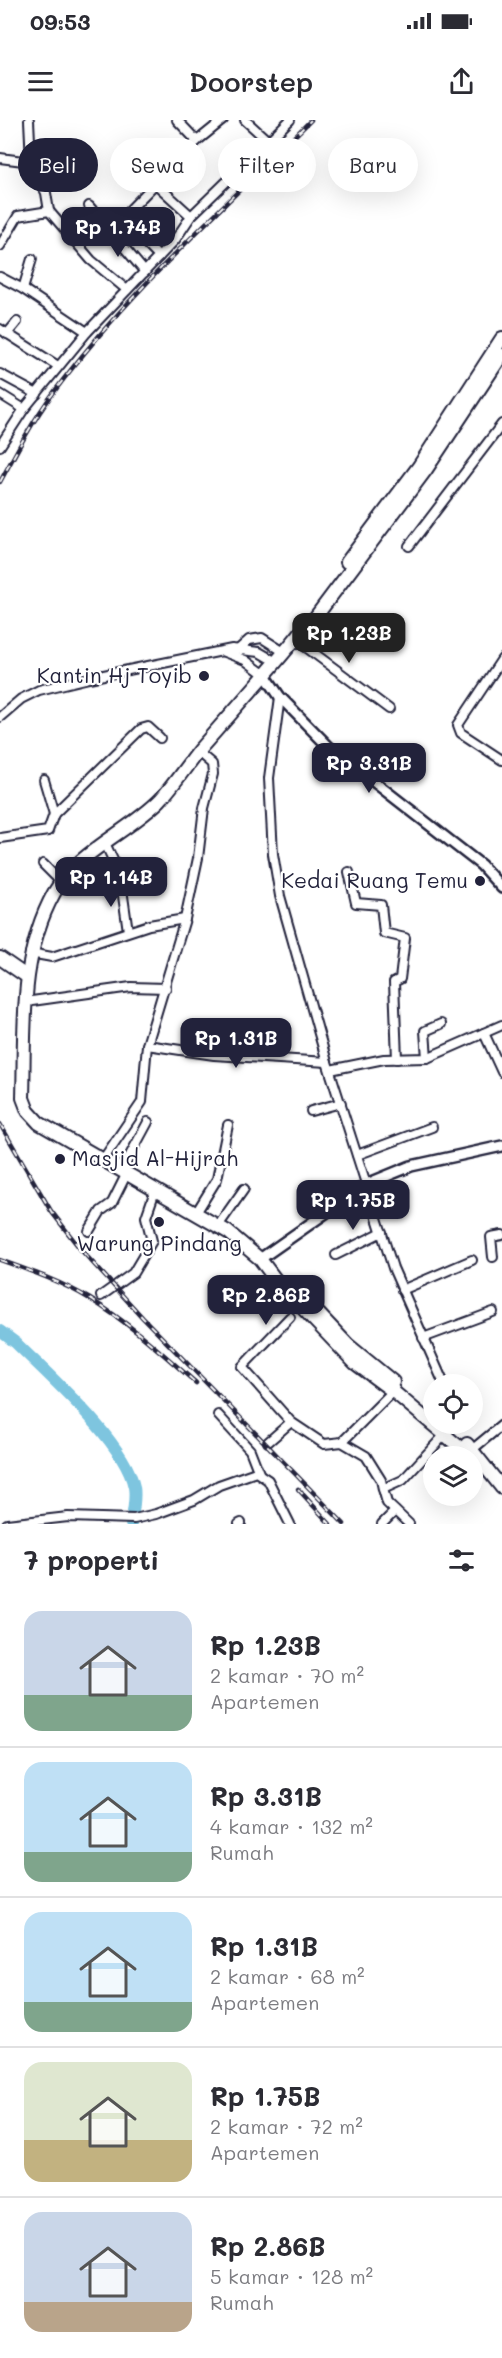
<!DOCTYPE html>
<html lang="id">
<meta charset="utf-8">
<style>
body{margin:0;font-family:Mali,sans-serif;background:#f7f7f7;color:#2b2b33;height:100vh;display:flex;flex-direction:column;font-size:22px;white-space:nowrap}
*{box-sizing:border-box;margin:0}
p{font-size:20px;color:#7c7c81}
.icon{flex:none;width:33px;height:33px;fill:none;stroke:currentColor;stroke-width:2;stroke-linecap:round;stroke-linejoin:round}
.map{position:relative;height:1404px;overflow:hidden}
.panel{display:flex;flex-direction:column;background:#fff;flex:1}
.panel>*{flex:none}
.guide{position:absolute;left:18px;top:18px;width:466px;height:54px;display:flex;gap:12px}
.buttons{position:absolute;left:423px;top:1254px;display:grid;gap:12px}
.buttons a{display:grid;place-items:center;width:60px;height:60px;border-radius:50%;background:#fff;box-shadow:0 6px 24px #0002;font-size:30px}
.price{position:absolute;translate:-50% -51px;padding:0 14px;border-radius:12px;background:#22223b;color:#fff;font-size:20px;line-height:39px;filter:drop-shadow(0 2px 3px #0008)}
.price::after{content:'';position:absolute;left:50%;top:36px;width:18px;height:14px;margin-left:-9px;background:inherit;clip-path:polygon(0 0,100% 0,50% 100%)}
.price.active{background:#222;color:#fff}
ul{padding:0;list-style:none}
li{display:flex;align-items:center;gap:18px;height:150px;padding:0 24px}
li+li{border-top:2px solid #e1e1e2}
li span{display:grid;place-items:center;flex:none;width:168px;height:120px;border-radius:18px;color:#555}
li>.icon{margin-inline-start:auto}
span .icon{width:72px;height:72px;fill:#fffc;stroke-width:1}
li b{font-size:26px}
h2{display:flex;justify-content:space-between;align-items:center;height:72px;padding:0 24px;font-size:26px}
.tag{padding:0 21px;border-radius:27px;background:#fff;box-shadow:0 6px 24px #0002;font-size:21px;line-height:54px}
.tag.active{background:#22223b;color:#fff}
.status{display:flex;justify-content:space-between;align-items:center;height:42px;padding:0 30px;background:#fff;direction:ltr}
.status svg{height:16px;fill:currentColor}
header{display:flex;justify-content:space-between;align-items:center;height:78px;padding:0 24px;background:#fff;font-size:27px;font-weight:600}
.map>svg:first-child{display:block}
.lines{fill:none;stroke-linecap:round;stroke-linejoin:round}
.river{stroke:#7ec5df;stroke-width:12}
.minor-casing{stroke:#22223b;stroke-width:12}
.tertiary-casing{stroke:#22223b;stroke-width:14}
.primary-casing{stroke:#22223b;stroke-width:16}
.trunk-casing{stroke:#22223b;stroke-width:16}
.minor{stroke:#fff;stroke-width:8}
.tertiary{stroke:#fff;stroke-width:9}
.primary{stroke:#fff;stroke-width:12}
.trunk{stroke:#fff;stroke-width:12}
.rail-casing{stroke:#22223b;stroke-width:4.5}
.rail{stroke:#fff;stroke-width:2;stroke-dasharray:7;stroke-linecap:butt}
.poi-dot{fill:#22223b;stroke:#fff;stroke-width:2}
.labels{text-anchor:middle;stroke-width:4.5;stroke-linejoin:round;paint-order:stroke}
.poi-label{font-size:21px;fill:#22223b;stroke:#fff;text-anchor:end}
</style>
<div class="status"><b>09:53</b><svg viewBox="0 0 49 12"><path d="M0 12V9h3v3zM5 12V6h3v6zM10 12V3h3v9zM15 12V0h3v12zM26 1h20v11H26zM47 4h2v5h-2z"/></svg></div>
<header><svg class="icon" aria-label="menu" viewBox="0 0 24 24"><path d="M4 6h16M4 12h16M4 18h16"/></svg>Doorstep<svg class="icon" aria-label="share" viewBox="0 0 24 24"><path d="M12 15V3M7 8l5-5 5 5M5 13v7h14v-7"/></svg></header>
<div class="map">
<svg width="502" height="1404" viewBox="0 0 502 1404">
<rect width="100%" height="100%" fill="#fff"/>
<filter id="ink" filterUnits="userSpaceOnUse"><feTurbulence type="fractalNoise" baseFrequency=".0167" numOctaves="2"/><feDisplacementMap in="SourceGraphic" scale="12" xChannelSelector="R" yChannelSelector="G"/><feConvolveMatrix kernelMatrix="1 2 1 2 8 2 1 2 1" color-interpolation-filters="sRGB"/></filter>
<g filter="url(#ink)">
<g class="lines">
<path class="river" d="M0 1211 16 1223C49 1256 125 1322 134 1367 136 1378 133 1393 131 1404"/>
<g class="minor-casing">
<g id="minor">
<polyline points="29,0 31,42 46,73 49,91"/>
<polyline points="177,0 197,21"/>
<polyline points="245,0 268,21"/>
<polyline points="0,38 31,42"/>
<polyline points="156,64 191,96"/>
<polyline points="89,86 145,152"/>
<polyline points="122,99 159,137"/>
<polyline points="111,109 197,21 223,0"/>
<polyline points="0,126 18,96 49,91 91,140 127,170"/>
<polyline points="0,157 23,169 87,212"/>
<polyline points="23,169 32,139"/>
<polyline points="0,209 58,246"/>
<polyline points="7,214 17,202"/>
<polyline points="0,254 37,274"/>
<polyline points="0,274 24,289"/>
<polyline points="0,326 24,289 87,212 175,120 191,96 290,0"/>
<polyline points="409,426 502,304"/>
<polyline points="295,519 389,589"/>
<polyline points="299,523 386,517"/>
<polyline points="239,529 249,520 262,518 284,532"/>
<polyline points="224,532 245,540 265,555"/>
<polyline points="502,539 458,605 461,613 502,640"/>
<polyline points="280,577 269,658 273,734 280,776 327,942 393,1148 444,1264"/>
<polyline points="0,597 21,579 39,570 89,558 232,529 259,532 276,542"/>
<polyline points="44,660 54,694"/>
<polyline points="0,718 48,711 54,694 141,609 148,607 160,618"/>
<polyline points="105,723 120,755 128,811"/>
<polyline points="43,744 61,762"/>
<polyline points="349,752 356,783 381,785 384,813 405,818 400,859 394,862 397,939"/>
<polyline points="30,833 52,837 149,805 185,799"/>
<polyline points="25,882 131,867 166,868"/>
<polyline points="484,913 502,952"/>
<polyline points="147,925 214,935 327,942"/>
<polyline points="427,938 425,911 441,904"/>
<polyline points="330,950 384,939 427,938 502,905"/>
<polyline points="311,991 341,983"/>
<polyline points="357,1035 432,1007"/>
<polyline points="102,1041 142,982 147,925 185,799 198,738 204,688 213,654 212,644 198,632"/>
<polyline points="121,1052 148,1002"/>
<polyline points="196,1093 217,1059 228,1005"/>
<polyline points="218,1106 244,1069"/>
<polyline points="89,1111 101,1091 112,1083 126,1055"/>
<polyline points="336,1135 382,1112"/>
<polyline points="493,1137 491,1117 502,1115"/>
<polyline points="402,1170 472,1140"/>
<polyline points="101,1176 133,1153 152,1121 146,1097 155,1071"/>
<polyline points="290,1197 242,1247 291,1302"/>
<polyline points="423,1218 493,1192"/>
<polyline points="218,1295 250,1330 259,1353"/>
<polyline points="268,1322 291,1302 324,1324 342,1322 366,1336 381,1360 383,1369"/>
<polyline points="342,1322 395,1269"/>
<polyline points="468,1333 502,1305"/>
<polyline points="7,1404 68,1397 134,1399 156,1394 194,1380 219,1365 256,1352 268,1360 290,1404"/>
<polyline points="239,1404 241,1403"/>
<polyline points="382,1404 395,1391"/>
<polyline points="409,1404 387,1383 383,1369 403,1360 450,1309"/>
</g>
</g>
<g class="tertiary-casing">
<g id="tertiary">
<polyline points="265,555 280,577 328,626 481,745 502,768"/>
<polyline points="260,1139 367,1064 411,1046 502,1026"/>
</g>
</g>
<g class="primary-casing">
<g id="primary">
<polyline points="347,442 419,346 502,218"/>
<polyline points="316,1191 348,1225 393,1262"/>
<polyline points="467,1324 502,1368"/>
<path d="M470 1336 394 1272 355 1243 275 1159 260 1139 228 1112 39 1003 28 991 23 978C25 908 19 836 54 773 78 731 127 713 160 680 174 665 186 646 199 630 233 591 268 553 301 512L308 507 425 351 502 235"/>
</g>
</g>
<g class="trunk-casing">
<polyline id="trunk" points="0,838 26,856"/>
</g>
<use href="#minor" class="minor"/>
<use href="#tertiary" class="tertiary"/>
<use href="#primary" class="primary"/>
<use href="#trunk" class="trunk"/>
<g class="rail-casing">
<g id="rail">
<path d="M0 362C16 332 33 300 54 272 128 172 223 88 311 0"/>
<polyline points="0,1004 51,1091 82,1131 143,1198 344,1404"/>
<path d="M0 1140C31 1151 62 1162 90 1179 128 1202 162 1233 196 1263"/>
<polyline points="298,1369 330,1404"/>
</g>
</g>
<use href="#rail" class="rail"/>
</g>
</g>
<g class="poi-dot">
<circle cx="204" cy="556" r="6"/>
<circle cx="480" cy="761" r="6"/>
<circle cx="60" cy="1039" r="6"/>
<circle cx="159" cy="1102" r="6"/>
</g>
<g class="labels">
<g class="poi-label">
<text x="192" y="563">Kantin Hj Toyib</text>
<text x="468" y="768">Kedai Ruang Temu</text>
<text x="72" y="1046" text-anchor="start">Masjid Al-Hijrah</text>
<text x="159" y="1131" text-anchor="middle">Warung Pindang</text>
</g>
</g>
</svg>
<div class="buttons">
<a><svg class="icon" aria-label="locate" viewBox="0 0 24 24"><circle cx="12" cy="12" r="6"/><path d="M12 2v4M12 18v4M2 12h4M18 12h4"/></svg></a>
<a><svg class="icon" aria-label="layers" viewBox="0 0 24 24"><path d="M12 4l9 5-9 5-9-5zM3 14l9 5 9-5"/></svg></a>
</div>
<b class="price" style="left:118px;top:138px">Rp 1.74B</b>
<b class="price active" style="left:349px;top:544px">Rp 1.23B</b>
<b class="price" style="left:369px;top:674px">Rp 3.31B</b>
<b class="price" style="left:111px;top:788px">Rp 1.14B</b>
<b class="price" style="left:236px;top:949px">Rp 1.31B</b>
<b class="price" style="left:353px;top:1111px">Rp 1.75B</b>
<b class="price" style="left:266px;top:1206px">Rp 2.86B</b>
<div class="guide">
<a class="tag active">Beli</a>
<a class="tag">Sewa</a>
<a class="tag">Filter</a>
<a class="tag">Baru</a>
</div>
</div>
<section class="panel">
<h2>7 properti<svg class="icon" aria-label="filters" viewBox="0 0 24 24"><path d="M4 7h16M4 17h16"/><circle cx="9" cy="7" r="2"/><circle cx="15" cy="17" r="2"/></svg></h2>
<ul>
<li><span style="background:linear-gradient(#c9d6e8 70%,#7fa58c 0)"><svg class="icon" aria-label="home" viewBox="0 0 24 24"><path d="M3 11l9-7 9 7M6 9v11h12V9"/></svg></span><div><b>Rp 1.23B</b><p>2 kamar · 70 m²</p><p>Apartemen</p></div></li>
<li><span style="background:linear-gradient(#bfe0f5 75%,#7fa58c 0)"><svg class="icon" aria-label="home" viewBox="0 0 24 24"><path d="M3 11l9-7 9 7M6 9v11h12V9"/></svg></span><div><b>Rp 3.31B</b><p>4 kamar · 132 m²</p><p>Rumah</p></div></li>
<li><span style="background:linear-gradient(#bfe0f5 75%,#7fa58c 0)"><svg class="icon" aria-label="home" viewBox="0 0 24 24"><path d="M3 11l9-7 9 7M6 9v11h12V9"/></svg></span><div><b>Rp 1.31B</b><p>2 kamar · 68 m²</p><p>Apartemen</p></div></li>
<li><span style="background:linear-gradient(#dfe7d0 65%,#c2b280 0)"><svg class="icon" aria-label="home" viewBox="0 0 24 24"><path d="M3 11l9-7 9 7M6 9v11h12V9"/></svg></span><div><b>Rp 1.75B</b><p>2 kamar · 72 m²</p><p>Apartemen</p></div></li>
<li><span style="background:linear-gradient(#c9d6e8 75%,#b9a48a 0)"><svg class="icon" aria-label="home" viewBox="0 0 24 24"><path d="M3 11l9-7 9 7M6 9v11h12V9"/></svg></span><div><b>Rp 2.86B</b><p>5 kamar · 128 m²</p><p>Rumah</p></div></li>
</ul>
</section>
